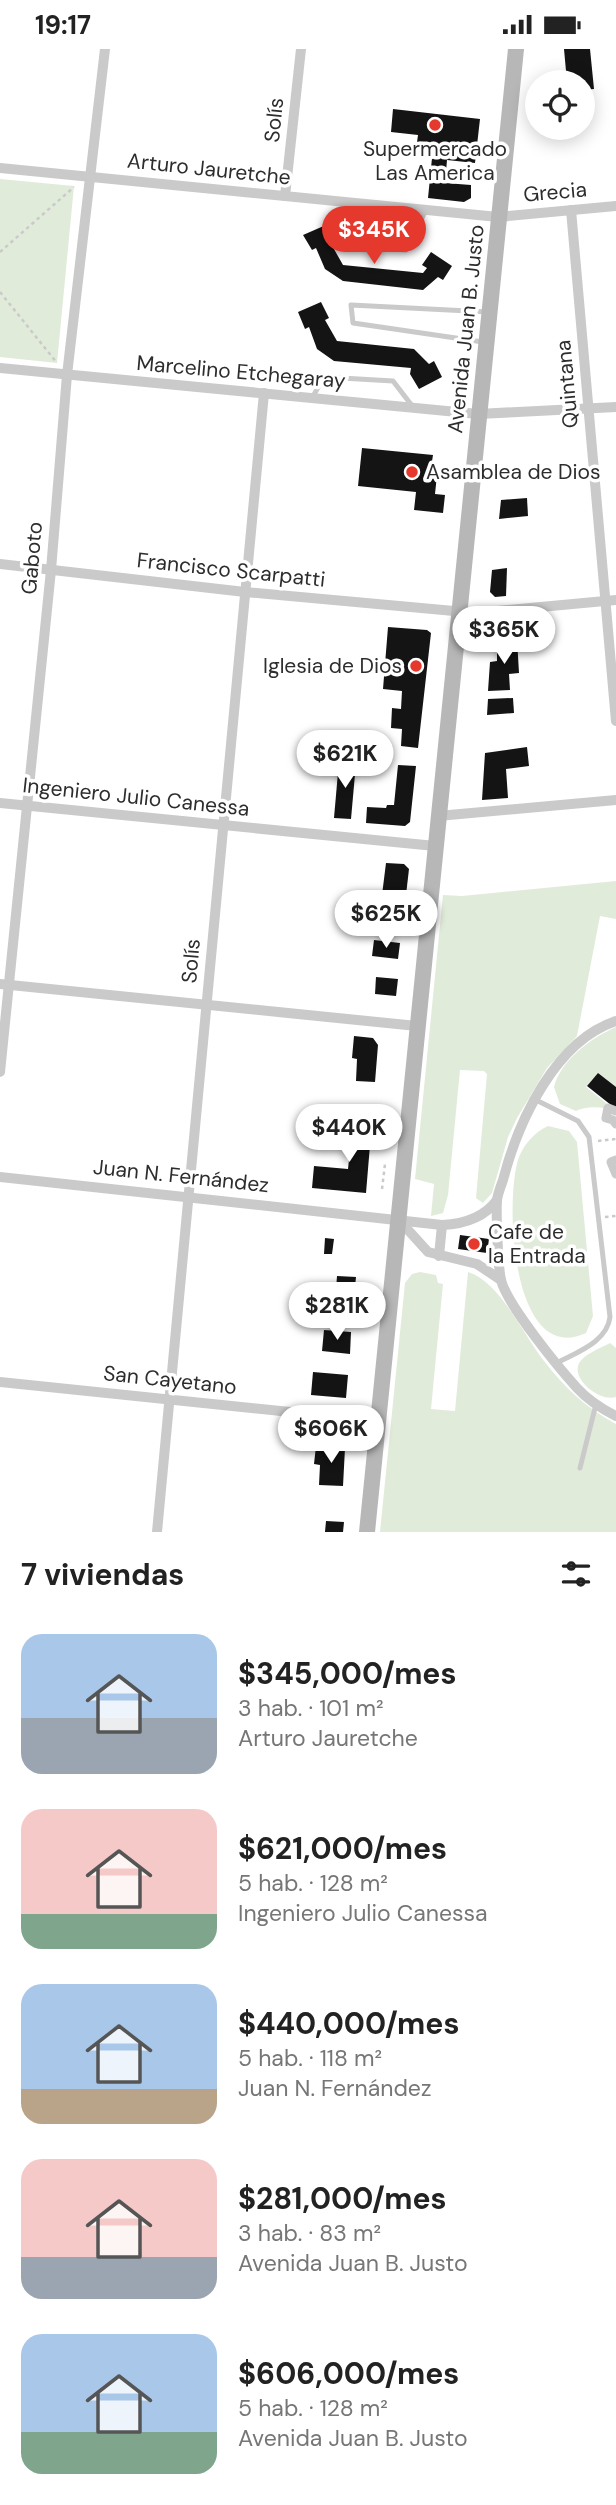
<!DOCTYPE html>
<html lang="es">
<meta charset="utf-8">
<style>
body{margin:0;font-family:"DM Sans",sans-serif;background:#f6f6f6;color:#222;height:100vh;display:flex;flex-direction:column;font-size:26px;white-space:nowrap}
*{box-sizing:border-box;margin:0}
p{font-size:23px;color:#767676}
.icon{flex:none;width:38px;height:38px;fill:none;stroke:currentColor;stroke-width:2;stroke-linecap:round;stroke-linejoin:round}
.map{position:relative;height:1483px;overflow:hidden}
.panel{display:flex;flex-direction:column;background:#fff;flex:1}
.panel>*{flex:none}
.controls{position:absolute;left:525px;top:21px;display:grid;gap:14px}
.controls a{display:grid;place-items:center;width:70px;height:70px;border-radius:50%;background:#fff;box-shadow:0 4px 18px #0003;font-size:35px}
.price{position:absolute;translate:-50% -60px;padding:0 16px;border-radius:24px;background:#fff;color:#222;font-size:23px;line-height:46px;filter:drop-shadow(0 2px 4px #0008)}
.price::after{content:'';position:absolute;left:50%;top:42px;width:21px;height:16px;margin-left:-10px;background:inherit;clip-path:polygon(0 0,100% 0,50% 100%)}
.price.selected{background:#e5392e;color:#fff}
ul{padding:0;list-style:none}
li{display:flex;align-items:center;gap:21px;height:175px;padding:0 21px}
li span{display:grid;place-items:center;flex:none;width:196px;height:140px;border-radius:21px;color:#555}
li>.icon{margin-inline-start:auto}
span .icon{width:84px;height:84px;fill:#fffc;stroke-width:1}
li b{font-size:30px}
h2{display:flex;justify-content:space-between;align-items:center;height:84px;padding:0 21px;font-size:30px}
.status{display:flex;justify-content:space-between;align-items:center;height:49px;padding:0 35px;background:#fff;direction:ltr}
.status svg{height:19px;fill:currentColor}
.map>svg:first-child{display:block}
.green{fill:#e1ebda}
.building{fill:#141414}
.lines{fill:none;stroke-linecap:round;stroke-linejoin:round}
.path{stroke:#cacaca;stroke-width:2.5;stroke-dasharray:3.5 3.5;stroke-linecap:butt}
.service{stroke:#cacaca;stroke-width:5}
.pedestrian{stroke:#cacaca;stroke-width:9}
.minor{stroke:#cacaca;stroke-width:10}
.secondary{stroke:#b7b7b7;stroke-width:16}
.poi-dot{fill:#e5392e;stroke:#fff;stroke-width:2.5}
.labels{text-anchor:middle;stroke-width:7;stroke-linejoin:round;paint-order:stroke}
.street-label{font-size:21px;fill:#2d2d2d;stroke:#fff}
.poi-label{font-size:21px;fill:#2d2d2d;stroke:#fff;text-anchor:start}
</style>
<div class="status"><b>19:17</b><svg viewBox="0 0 49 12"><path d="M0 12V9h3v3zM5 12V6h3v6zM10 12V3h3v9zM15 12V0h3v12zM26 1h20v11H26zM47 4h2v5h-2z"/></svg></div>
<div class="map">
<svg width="616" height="1483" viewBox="0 0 616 1483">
<rect width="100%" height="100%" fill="#fff"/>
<g class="green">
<polygon points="0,130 74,137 57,314 0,308"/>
<polygon points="616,832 616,870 600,867 577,987 547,1019 517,1069 508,1088 492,1144 483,1154 476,1149 487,1025 484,1022 460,1021 448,1146 443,1164 431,1167 434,1135 415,1130 443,846 462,847"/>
<path d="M616 978V1038L598 1024 586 1038 616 1062C605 1058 587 1056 576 1062L560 1055 554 1038C561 1011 591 989 616 978Z"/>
<path d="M548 1077 569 1082 577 1093 593 1267 586 1284C511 1319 504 1149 519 1108 524 1095 535 1083 548 1077Z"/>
<path d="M420 1223 436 1226 438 1234 443 1235 431 1360 455 1362 468 1223C500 1233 523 1285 544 1312 564 1338 586 1359 616 1375V1483H380L405 1234 412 1225Z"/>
<path d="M610 1294 616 1299V1348C600 1353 574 1332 578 1317 581 1306 601 1299 610 1294Z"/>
</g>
<g class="building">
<polygon points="564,0 590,0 594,40 583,41 583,33 567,33"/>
<polygon points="393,60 480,70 475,114 447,111 445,134 471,136 471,149 464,153 428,149 432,109 415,108 418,86 391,83"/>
<polygon points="326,176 335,190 330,193 343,216 423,224 427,219 422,216 431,203 452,217 443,231 438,228 423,241 343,232 325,220 316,199 312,201 303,186"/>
<polygon points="321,253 329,269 325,271 337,292 414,300 429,315 434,312 442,328 419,340 410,325 411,319 334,312 317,300 309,278 305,280 298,263"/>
<polygon points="362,399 433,406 430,425 437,426 435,445 445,446 443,464 414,461 416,443 358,437"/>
<polygon points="527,449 528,467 499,470 501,451"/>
<polygon points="507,519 506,547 495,548 490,543 492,521"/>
<polygon points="388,578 427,581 431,584 418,699 401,697 402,680 391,679 392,659 401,660 402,642 383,640"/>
<polygon points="517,590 519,624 509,625 510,641 488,642 490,613 497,612 497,593"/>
<polygon points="513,649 514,664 487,666 488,650"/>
<polygon points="527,698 529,717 506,720 508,749 482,751 485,704"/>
<polygon points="339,712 356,714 351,770 334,769"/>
<polygon points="398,716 416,717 410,773 405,777 366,774 367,758 386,759 387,756 394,756"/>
<polygon points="386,814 404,815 409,820 403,872 379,870"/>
<polygon points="374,891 400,894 398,910 372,907"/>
<polygon points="376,928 398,930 396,947 375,945"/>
<polygon points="354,987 373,989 378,996 375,1033 356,1032 357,1010 352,1009"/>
<polygon points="598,1024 616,1038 616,1060 587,1037"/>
<polygon points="356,1070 372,1072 366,1144 312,1139 314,1117 348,1120 353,1073 356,1073"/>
<polygon points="460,1186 489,1190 487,1204 458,1200"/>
<polygon points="325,1189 334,1190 332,1205 324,1205"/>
<polygon points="337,1227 356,1228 352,1267 334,1266"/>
<polygon points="324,1281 351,1283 350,1305 322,1302"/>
<polygon points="313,1323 348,1326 346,1349 311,1346"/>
<polygon points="316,1397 345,1399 343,1437 319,1436 320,1416 314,1415"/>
<polygon points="326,1472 344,1473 343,1483 325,1483"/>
</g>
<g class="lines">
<g class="path">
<polyline points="0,203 74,138"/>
<polyline points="0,243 57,314"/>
<polyline points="598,1092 616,1090"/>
<polyline points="382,1140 385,1115"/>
<polyline points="605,1168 616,1167"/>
</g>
<g class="service">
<polyline points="358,166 358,196 406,201 426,161"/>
<polyline points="483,293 353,274 351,256 488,263"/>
<polyline points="312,349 324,328 393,332 413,358"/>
<path d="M536 1051 578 1072 589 1088 610 1268C607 1293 577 1303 557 1314"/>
<polyline points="580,1419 596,1355"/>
</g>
<g class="pedestrian">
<polyline points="616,1062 608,1059 606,1069 613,1071 616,1075"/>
<polyline points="616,1111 611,1113 616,1125"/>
</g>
<g class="minor">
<polyline points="0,119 498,168 616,157"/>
<polyline points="285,147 301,0"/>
<polyline points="571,161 616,672"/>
<polyline points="0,319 478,365 616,358"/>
<polyline points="0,515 245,543 476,564 616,551"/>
<polyline points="0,754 435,797"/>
<polyline points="438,767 616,751"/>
<polyline points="0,935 417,977"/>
<path d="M616 972C555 992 518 1073 503 1131 501 1137 498 1144 497 1151 496 1165 498 1218 501 1231 507 1256 559 1319 577 1339 588 1351 602 1360 616 1367"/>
<polyline points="0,1023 51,521 67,326 105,0"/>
<path d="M0 1128 442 1176C464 1175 484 1169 497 1151"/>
<polyline points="399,1171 428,1203 477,1215 501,1231"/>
<polyline points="439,1207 442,1176"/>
<polyline points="0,1333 378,1372"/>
<polyline points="157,1483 264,344"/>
</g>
<polyline class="secondary" points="367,1483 516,0"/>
</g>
<g class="poi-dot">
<circle cx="435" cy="76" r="7"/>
<circle cx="412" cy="423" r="7"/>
<circle cx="416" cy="617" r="7"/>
<circle cx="474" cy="1195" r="7"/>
</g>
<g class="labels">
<g class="street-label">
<text transform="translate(274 71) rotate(-84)" y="7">Solís</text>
<text transform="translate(209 120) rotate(6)" y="7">Arturo Jauretche</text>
<text transform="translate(555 143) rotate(-5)" y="7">Grecia</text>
<text transform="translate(466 280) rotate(-84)" y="7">Avenida Juan B. Justo</text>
<text transform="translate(241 323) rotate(5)" y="7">Marcelino Etchegaray</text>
<text transform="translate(567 335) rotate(-95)" y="7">Quintana</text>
<text transform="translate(32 509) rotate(-85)" y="7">Gaboto</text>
<text transform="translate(231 521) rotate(6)" y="7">Francisco Scarpatti</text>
<text transform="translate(136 748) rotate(6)" y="7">Ingeniero Julio Canessa</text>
<text transform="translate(191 912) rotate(-85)" y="7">Solís</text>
<text transform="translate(181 1127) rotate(6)" y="7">Juan N. Fernández</text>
<text transform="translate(170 1331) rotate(6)" y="7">San Cayetano</text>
</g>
<g class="poi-label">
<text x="435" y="107" text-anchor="middle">Supermercado<tspan x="435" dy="24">Las America</tspan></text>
<text x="426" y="430">Asamblea de Dios</text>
<text x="402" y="624" text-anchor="end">Iglesia de Dios</text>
<text x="488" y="1190">Cafe de<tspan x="488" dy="24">la Entrada</tspan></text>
</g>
</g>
</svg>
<div class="controls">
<a><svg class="icon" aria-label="locate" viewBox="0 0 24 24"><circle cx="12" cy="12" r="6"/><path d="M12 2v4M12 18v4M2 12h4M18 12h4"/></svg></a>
</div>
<b class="price selected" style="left:374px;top:217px">$345K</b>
<b class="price" style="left:504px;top:617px">$365K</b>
<b class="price" style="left:345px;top:741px">$621K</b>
<b class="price" style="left:386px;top:901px">$625K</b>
<b class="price" style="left:349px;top:1115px">$440K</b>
<b class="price" style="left:337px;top:1293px">$281K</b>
<b class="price" style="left:331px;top:1416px">$606K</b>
</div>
<section class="panel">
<h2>7 viviendas<svg class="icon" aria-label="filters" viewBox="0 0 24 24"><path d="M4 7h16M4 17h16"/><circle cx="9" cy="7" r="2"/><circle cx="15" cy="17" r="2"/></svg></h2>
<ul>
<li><span style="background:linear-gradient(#a9c7e8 60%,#9aa5b1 0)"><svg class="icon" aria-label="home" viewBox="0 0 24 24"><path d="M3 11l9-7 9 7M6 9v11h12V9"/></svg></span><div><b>$345,000/mes</b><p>3 hab. · 101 m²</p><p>Arturo Jauretche</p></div></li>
<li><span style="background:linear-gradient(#f6c9c9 75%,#7fa58c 0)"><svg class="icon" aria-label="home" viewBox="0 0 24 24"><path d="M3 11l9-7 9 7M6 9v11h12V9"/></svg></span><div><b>$621,000/mes</b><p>5 hab. · 128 m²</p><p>Ingeniero Julio Canessa</p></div></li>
<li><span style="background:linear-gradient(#a9c7e8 75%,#b9a48a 0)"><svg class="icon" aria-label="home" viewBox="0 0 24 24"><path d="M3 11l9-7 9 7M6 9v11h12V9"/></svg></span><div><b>$440,000/mes</b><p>5 hab. · 118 m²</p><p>Juan N. Fernández</p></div></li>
<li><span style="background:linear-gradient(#f6c9c9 70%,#9aa5b1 0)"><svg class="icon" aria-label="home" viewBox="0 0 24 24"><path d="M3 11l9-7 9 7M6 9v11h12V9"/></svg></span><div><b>$281,000/mes</b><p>3 hab. · 83 m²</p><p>Avenida Juan B. Justo</p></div></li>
<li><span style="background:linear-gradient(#a9c7e8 70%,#7fa58c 0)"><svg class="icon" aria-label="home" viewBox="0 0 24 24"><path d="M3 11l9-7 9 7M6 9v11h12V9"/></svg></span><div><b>$606,000/mes</b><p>5 hab. · 128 m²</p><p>Avenida Juan B. Justo</p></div></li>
</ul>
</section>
